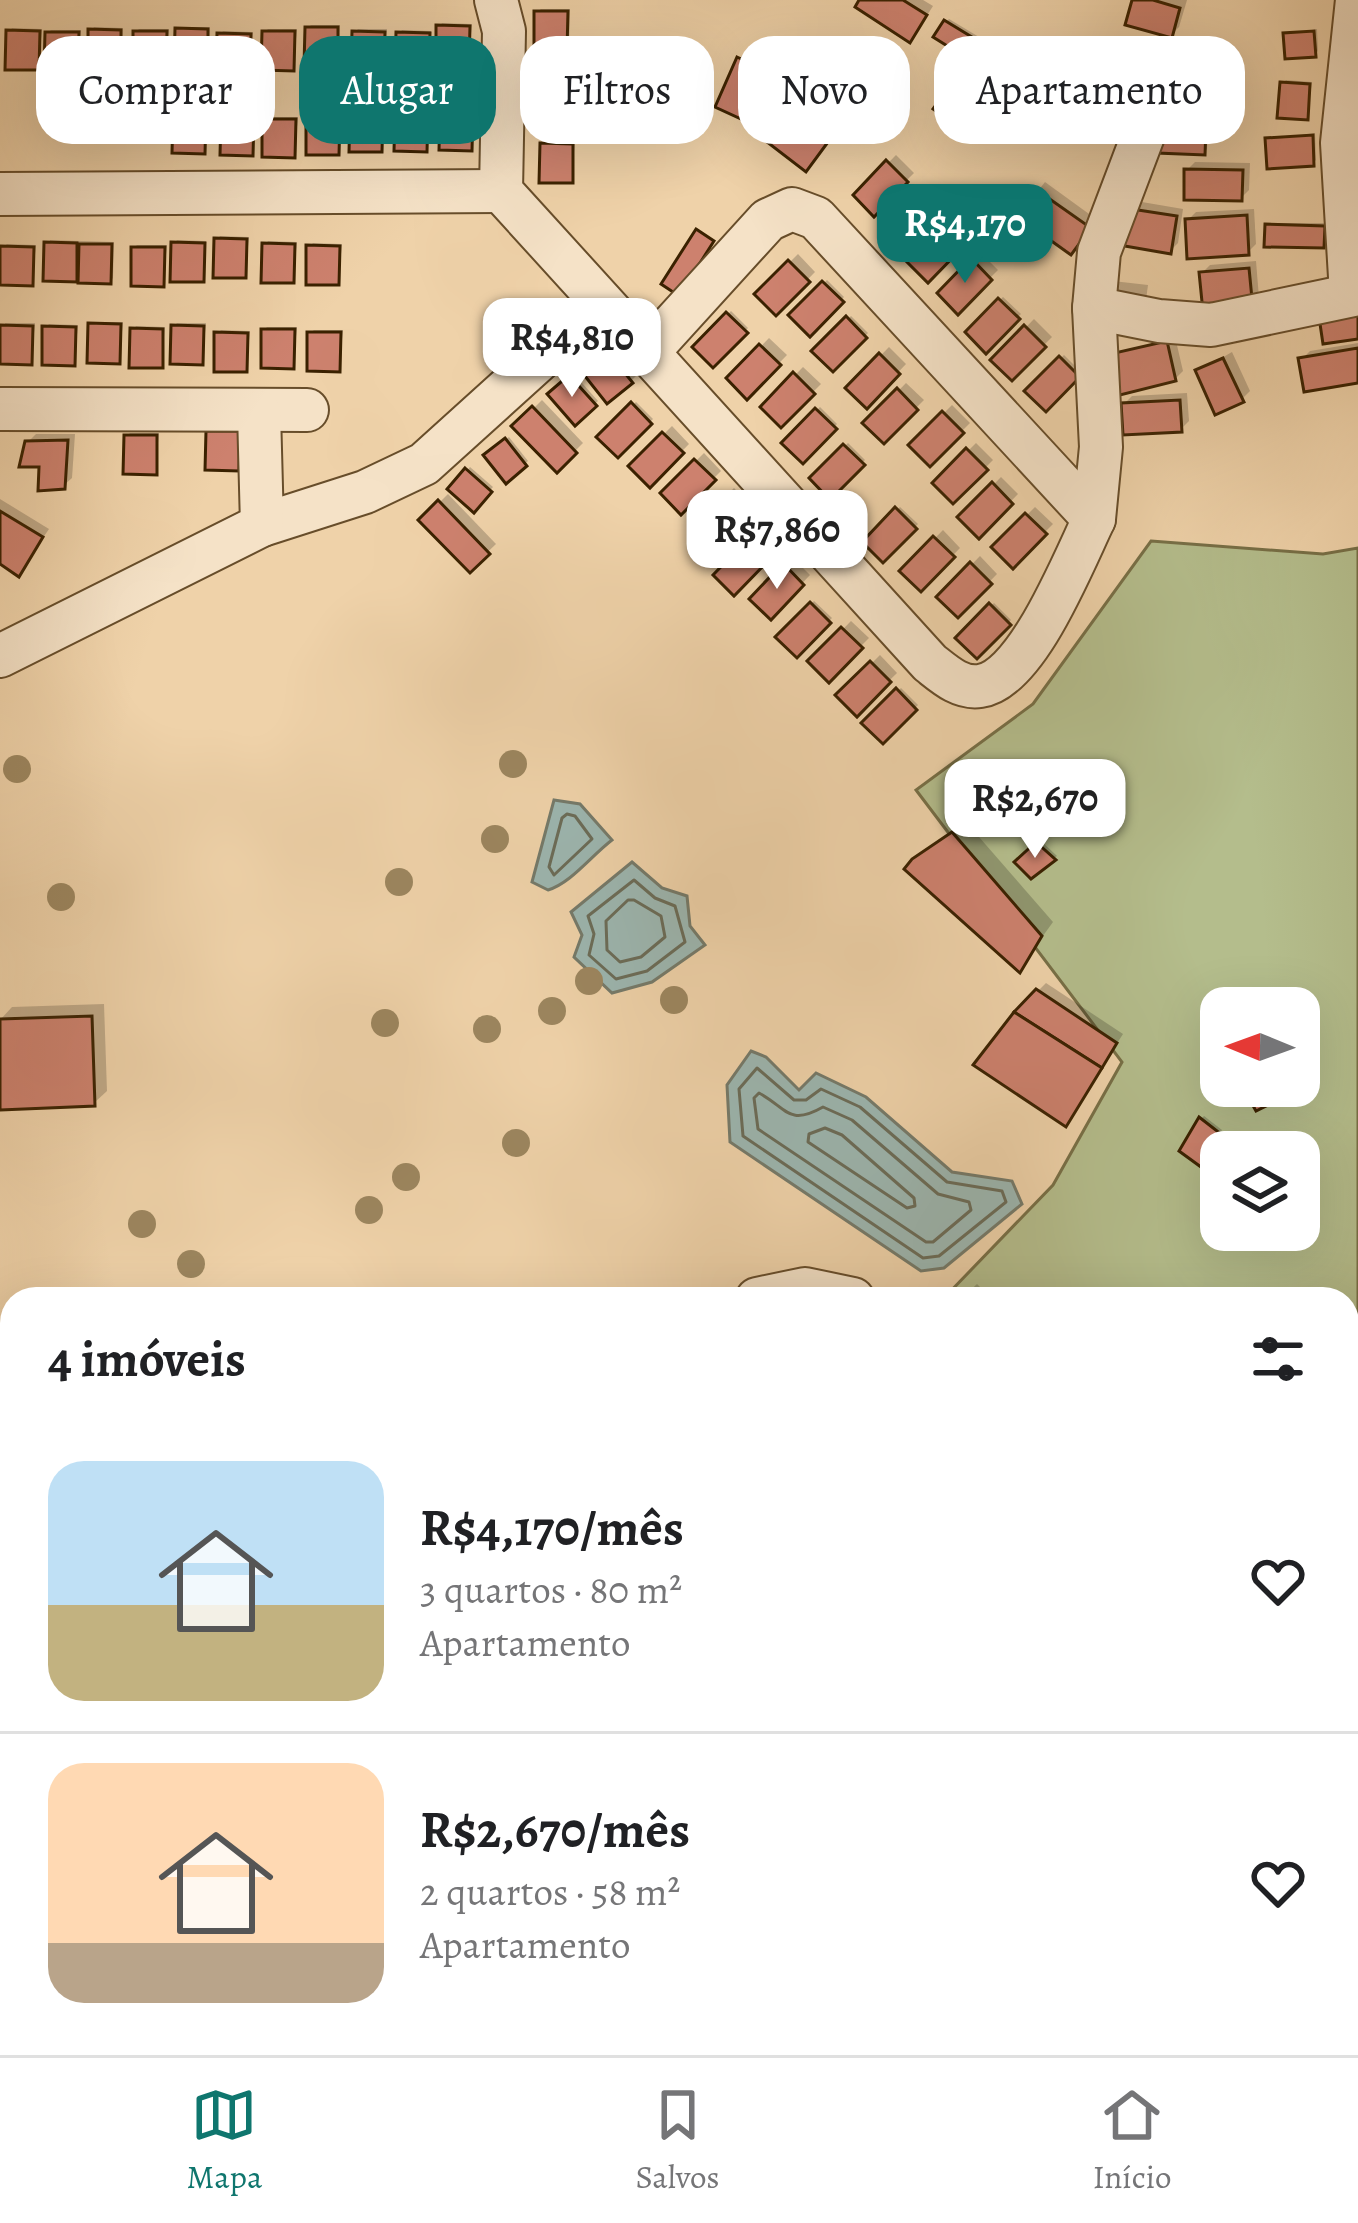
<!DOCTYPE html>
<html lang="pt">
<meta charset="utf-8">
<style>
body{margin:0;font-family:Alegreya,serif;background:#f2f2f2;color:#202124;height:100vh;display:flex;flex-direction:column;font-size:45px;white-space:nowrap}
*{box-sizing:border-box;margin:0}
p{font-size:39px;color:#757577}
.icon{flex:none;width:66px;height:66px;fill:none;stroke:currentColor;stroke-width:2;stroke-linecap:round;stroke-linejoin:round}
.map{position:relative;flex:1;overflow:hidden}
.side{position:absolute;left:0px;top:1287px;width:1359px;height:768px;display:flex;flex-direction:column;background:#fff;border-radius:36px 36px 0 0;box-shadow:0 12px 48px #0002}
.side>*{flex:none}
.guide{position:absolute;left:36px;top:36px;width:1287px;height:108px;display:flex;gap:24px}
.needle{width:78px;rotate:271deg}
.buttons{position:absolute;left:1200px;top:987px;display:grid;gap:24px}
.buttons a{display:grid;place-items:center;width:120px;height:120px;border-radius:24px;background:#fff;box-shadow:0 12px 48px #0002;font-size:60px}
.price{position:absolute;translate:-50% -102px;padding:0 27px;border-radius:24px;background:#fff;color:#222;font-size:39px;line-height:78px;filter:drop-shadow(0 3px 6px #0008)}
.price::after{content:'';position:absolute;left:50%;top:72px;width:36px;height:27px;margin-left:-18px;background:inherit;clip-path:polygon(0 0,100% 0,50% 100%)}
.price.current{background:#0f766e;color:#fff}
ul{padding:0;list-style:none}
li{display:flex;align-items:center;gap:36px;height:300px;padding:0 48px}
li+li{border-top:3px solid #e0e0e0}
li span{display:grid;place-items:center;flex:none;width:336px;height:240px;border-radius:36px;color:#555}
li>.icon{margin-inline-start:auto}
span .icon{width:144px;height:144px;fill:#fffc;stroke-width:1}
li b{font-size:51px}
h2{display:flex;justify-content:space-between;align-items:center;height:144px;padding:0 48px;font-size:51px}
.chip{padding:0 42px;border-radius:36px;background:#fff;box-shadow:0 12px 48px #0002;font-size:42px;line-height:108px}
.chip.current{background:#0f766e;color:#fff}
.tab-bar{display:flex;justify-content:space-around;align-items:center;height:168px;border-top:3px solid #e0e0e0;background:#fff;font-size:33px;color:#757577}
.tab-bar a{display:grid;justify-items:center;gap:6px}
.tab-bar .current{color:#0f766e}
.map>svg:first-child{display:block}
.green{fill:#b4bd8c;stroke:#776f46;stroke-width:3;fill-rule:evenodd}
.water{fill:#9cb6b0;stroke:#757a6a;stroke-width:3}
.shadow{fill:#0003}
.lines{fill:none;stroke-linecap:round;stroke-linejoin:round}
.shore{stroke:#6b6c58;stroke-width:3}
.building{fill:#cd816e;stroke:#3a2100;stroke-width:3}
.minor-casing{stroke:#674d2a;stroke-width:46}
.minor{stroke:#f5e2c7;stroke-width:42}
.tree{fill:#9c865f}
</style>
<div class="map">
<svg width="1358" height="2055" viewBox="0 0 1358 2055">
<rect width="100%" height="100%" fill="#efd2a9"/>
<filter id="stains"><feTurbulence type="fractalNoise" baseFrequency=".00167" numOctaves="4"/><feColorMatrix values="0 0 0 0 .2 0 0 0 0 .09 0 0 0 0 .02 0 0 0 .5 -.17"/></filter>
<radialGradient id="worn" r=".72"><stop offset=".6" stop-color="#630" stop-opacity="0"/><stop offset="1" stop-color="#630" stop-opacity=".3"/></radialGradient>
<path class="green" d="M1151 541 1323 554 1358 548V1704L1347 1695V1299H943L1053 1185 1122 1062 916 790 1033 704ZM1221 1008H1299V1086H1221ZM1221 1152H1299V1230H1221Z"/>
<g class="water">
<path d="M554 800 580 804 612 840C591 856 571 883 548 890L532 882Z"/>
<polygon points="632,862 662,888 687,896 690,926 705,945 652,982 612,993 574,957 582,935 571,912"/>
<polygon points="751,1051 766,1057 799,1090 816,1073 866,1097 952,1172 1012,1181 1022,1204 944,1268 921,1271 730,1142 727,1085"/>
</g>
<g class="shadow">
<polygon points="863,0 923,0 933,6 917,31"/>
<polygon points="1135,0 1187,0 1179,27 1171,35"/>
<polygon points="541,9 570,9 569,49 579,50 575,88 546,88 546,47 537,12"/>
<polygon points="949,19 1004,52 995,67 946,22"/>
<polygon points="442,23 472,24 468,62 439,27"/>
<polygon points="311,25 340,25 337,64 308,28"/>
<polygon points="94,27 123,28 119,66 91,31"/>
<polygon points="181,27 210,27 206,65 178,30"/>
<polygon points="12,28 42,29 38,67 9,32"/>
<polygon points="139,29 169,29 165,68 136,32"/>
<polygon points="268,29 297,29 293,68 265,32"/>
<polygon points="358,29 387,29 383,67 355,32"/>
<polygon points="1317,29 1318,51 1315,54 1286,35"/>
<polygon points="51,30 81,30 77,69 48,33"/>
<polygon points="402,30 431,31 428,69 399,34"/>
<polygon points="223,31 253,32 249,70 220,35"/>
<polygon points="1125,36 1152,48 1137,84 1129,92 1117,44"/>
<polygon points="673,49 702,49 698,88 670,52"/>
<polygon points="747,51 780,65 760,112 752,120 739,59"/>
<polygon points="1286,80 1312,82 1307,117 1283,83"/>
<polygon points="546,94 576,94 572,133 543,97"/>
<polygon points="798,107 833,133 814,160 771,142"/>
<polygon points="446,109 475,109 471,148 443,112"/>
<polygon points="356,110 385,111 381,149 352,114"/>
<polygon points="401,110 430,110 426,149 398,113"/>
<polygon points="179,112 208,112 204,151 176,115"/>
<polygon points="313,113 342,114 338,152 309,116"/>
<polygon points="227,114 256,114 252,153 223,117"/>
<polygon points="269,117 298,117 294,155 265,120"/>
<polygon points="1165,124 1208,126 1207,149 1204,152"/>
<polygon points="1315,133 1316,160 1313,163 1268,140"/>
<polygon points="546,141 575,142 571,180 543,144"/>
<polygon points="896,155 914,173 874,213 857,195"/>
<polygon points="1195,162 1250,163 1249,190 1241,198 1187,170"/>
<polygon points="1045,182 1096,219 1079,243 1019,215"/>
<polygon points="930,184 947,201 908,241 890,224"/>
<polygon points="1136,201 1183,209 1178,243 1170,251 1122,243"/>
<polygon points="1254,209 1256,244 1248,252 1188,220 1196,212"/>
<polygon points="950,221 968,238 928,278 910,261"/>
<polygon points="1271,223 1327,223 1326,241 1323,245 1268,226"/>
<polygon points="220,236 249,237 245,275 217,240"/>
<polygon points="50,240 114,242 113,278 110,281 46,279"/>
<polygon points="177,240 206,241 203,279 174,244"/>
<polygon points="268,241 297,242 293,280 265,245"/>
<polygon points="313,243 342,244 338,282 309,247"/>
<polygon points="7,244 36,245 32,283 3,247"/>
<polygon points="137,245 167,245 163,284 134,248"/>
<polygon points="981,253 998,270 958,310 941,293"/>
<polygon points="798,254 815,272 776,312 758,294"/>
<polygon points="1256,261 1259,298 1205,309 1202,273 1210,265"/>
<polygon points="827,280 844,297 810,332 792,315"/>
<polygon points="1113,281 1148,285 1146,300 1108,300"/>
<polygon points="1003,297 1021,314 986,349 969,332"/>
<polygon points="731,311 748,328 713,364 696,347"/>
<polygon points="851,316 868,333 833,368 816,351"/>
<polygon points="1034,319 1052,337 1012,377 994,360"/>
<polygon points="94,322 123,322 119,360 91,325"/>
<polygon points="5,323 35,323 31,362 6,330"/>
<polygon points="177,323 206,323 202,362 174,326"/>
<polygon points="49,324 78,325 74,363 45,328"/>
<polygon points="136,326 165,327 161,365 133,330"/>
<polygon points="267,327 297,327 293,366 264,330"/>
<polygon points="221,330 250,331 246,369 217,334"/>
<polygon points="314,330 343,330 339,368 310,333"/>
<polygon points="769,338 787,355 747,396 730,378"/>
<polygon points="613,340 639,373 631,381 589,359"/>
<polygon points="1176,341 1183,371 1175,379 1113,355 1119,350 1119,355"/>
<polygon points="1358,343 1358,380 1302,359 1310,351"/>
<polygon points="889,347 906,364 867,405 849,388"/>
<polygon points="1232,352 1250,391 1242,399 1199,371"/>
<polygon points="1064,355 1081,372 1029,391"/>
<polygon points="803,367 821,384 781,424 764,407"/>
<polygon points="574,374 598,401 575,422 551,394"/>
<polygon points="906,383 924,400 884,440 867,423"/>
<polygon points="1187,393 1189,421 1181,429 1124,404 1132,396"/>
<polygon points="542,400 583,443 557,469 516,426"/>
<polygon points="636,402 653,419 618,454 601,437"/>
<polygon points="952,405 970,423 930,463 912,445"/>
<polygon points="820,407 837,424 803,460 785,443"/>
<polygon points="672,426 689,444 650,484 632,466"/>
<polygon points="130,433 159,433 155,472 127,436"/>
<polygon points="36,434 75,434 72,478 63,486 28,442"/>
<polygon points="509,437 528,461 506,480 487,455"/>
<polygon points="848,443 865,460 830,495 813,478"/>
<polygon points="976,443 993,460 953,500 936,483"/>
<polygon points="704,453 721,471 681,511 664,493"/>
<polygon points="470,467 493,487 474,508 452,489"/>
<polygon points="1001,477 1018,494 979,534 962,517"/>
<polygon points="734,488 751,506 711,546 694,528"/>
<polygon points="448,494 496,544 470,569 422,520"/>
<polygon points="0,499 49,529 19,573 0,561"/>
<polygon points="900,507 918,524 883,559 866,542"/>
<polygon points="1035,507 1053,524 1013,564 995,547"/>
<polygon points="943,530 960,548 921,588 903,571"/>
<polygon points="752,539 769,556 734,592 717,575"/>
<polygon points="980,556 997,574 958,614 940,597"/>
<polygon points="793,558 810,575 771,616 753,599"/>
<polygon points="814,601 832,618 797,654 780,637"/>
<polygon points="994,603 1011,620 977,655 960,638"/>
<polygon points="851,621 869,638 829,678 812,661"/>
<polygon points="880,655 897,673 857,712 840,695"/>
<polygon points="901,688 918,705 883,740 866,723"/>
<polygon points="966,822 1053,922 1019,969 921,857"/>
<polygon points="1041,841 1057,856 1031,875 1018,862"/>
<polygon points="1046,983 1123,1034 1066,1123 1038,991"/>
<polygon points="104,1004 107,1091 94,1103 0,1020 12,1007"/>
<polygon points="1204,1116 1222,1130 1204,1160 1201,1119"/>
<polygon points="977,1284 992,1299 961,1299"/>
<polygon points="509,1289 513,1299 488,1299"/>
<polygon points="4,1596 12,1618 12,1663 0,1668 0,1598"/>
<polygon points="1347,1806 1358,1809 1358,1853 1347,1851"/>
<polygon points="1347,1934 1358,1936 1358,1972 1348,1989"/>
</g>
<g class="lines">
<g class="shore">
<polygon points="567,814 575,816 592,839 554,875 549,867 562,818"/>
<polygon points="634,880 655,898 675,906 685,942 647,971 616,979 589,955 594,934 588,916"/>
<polygon points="628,900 634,900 661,916 665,937 641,957 620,962 607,950 606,921"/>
<polygon points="757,1068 794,1100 806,1100 821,1089 860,1107 947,1182 1002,1191 1006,1202 939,1256 923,1258 743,1136 739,1089"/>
<path d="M759 1093C786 1107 788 1127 823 1107L852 1120 938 1194 969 1202 971 1210 933 1242H926L758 1129 754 1098Z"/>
<polygon points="825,1128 842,1135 914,1198 915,1206 907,1208 808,1142 809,1134"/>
</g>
</g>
<g class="building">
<polygon points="859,0 903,0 927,15 910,43 855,7"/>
<polygon points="1132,0 1153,0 1180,8 1172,38 1125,25"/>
<polygon points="534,11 568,11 567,50 534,50"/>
<polygon points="944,20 1003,56 992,74 933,37"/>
<polygon points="436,25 470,26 469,65 436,64"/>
<polygon points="305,27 338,27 338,67 304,66"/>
<polygon points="175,28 208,29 208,69 174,68"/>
<polygon points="88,29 121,30 121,69 88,69"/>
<polygon points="6,30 40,31 39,70 5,70"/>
<polygon points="133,31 167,31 166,71 133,70"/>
<polygon points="262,31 295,31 294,71 261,70"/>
<polygon points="352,31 385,32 384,70 351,70"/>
<polygon points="1314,31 1316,57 1285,59 1283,33"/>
<polygon points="45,32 79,32 78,72 44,71"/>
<polygon points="396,32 430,33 429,72 395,72"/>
<polygon points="217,33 251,34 250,73 216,73"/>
<polygon points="1114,43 1146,56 1130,95 1098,82"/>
<polygon points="543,51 577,52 576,91 542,91"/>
<polygon points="667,51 700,51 700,91 666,90"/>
<polygon points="737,57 774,74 752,124 715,107"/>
<polygon points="1280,82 1310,84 1308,120 1277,118"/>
<polygon points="952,83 971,97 952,123 933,109"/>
<polygon points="540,96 574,96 573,136 539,135"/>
<polygon points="1210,99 1211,118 1187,119 1186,100"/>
<polygon points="440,111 473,111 472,151 439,150"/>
<polygon points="350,112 383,113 382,152 349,152"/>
<polygon points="395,112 428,112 427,152 394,151"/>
<polygon points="788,113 828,142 806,172 767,142"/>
<polygon points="173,114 206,115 205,154 172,153"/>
<polygon points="306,115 340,116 339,155 306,155"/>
<polygon points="221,116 254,117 253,156 220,155"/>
<polygon points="262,119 296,119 295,158 262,157"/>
<polygon points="1159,126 1206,128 1205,155 1157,153"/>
<polygon points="1313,135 1314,166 1267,169 1265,138"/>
<polygon points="540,143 573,144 573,183 539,183"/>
<polygon points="886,160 908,182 874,217 853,195"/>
<polygon points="1184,169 1243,170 1242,201 1184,200"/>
<polygon points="1034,188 1091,228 1071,255 1015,215"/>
<polygon points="920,189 942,211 908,246 886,224"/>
<polygon points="1125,208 1177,216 1171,254 1119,245"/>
<polygon points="1247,215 1249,255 1187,259 1185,219"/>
<polygon points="1265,224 1325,226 1324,248 1264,247"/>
<polygon points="940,227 962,248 928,283 906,261"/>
<polygon points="696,229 714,241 679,296 661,284"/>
<polygon points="214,238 247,239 246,278 213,278"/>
<polygon points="44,242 77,243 77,282 43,281"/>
<polygon points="171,242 205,243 204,282 170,282"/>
<polygon points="262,243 295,244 294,283 261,283"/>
<polygon points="79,244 112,244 111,284 78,283"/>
<polygon points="306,245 340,246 339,285 306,285"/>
<polygon points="0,246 34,247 33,286 0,285"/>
<polygon points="131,247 165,247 164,287 131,286"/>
<polygon points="971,258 992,280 958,315 937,293"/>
<polygon points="788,260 810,282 776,316 754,294"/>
<polygon points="1249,268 1253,309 1203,312 1199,272"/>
<polygon points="822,281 844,302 810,337 788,315"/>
<polygon points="998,298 1020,319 986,354 965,332"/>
<polygon points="726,312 748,333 713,368 692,347"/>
<polygon points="1358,312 1358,339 1323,344 1319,317"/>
<polygon points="846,316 867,338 833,372 811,351"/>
<polygon points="88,323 121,324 120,364 87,363"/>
<polygon points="0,325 33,326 32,365 0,364"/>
<polygon points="171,325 204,326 203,365 170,364"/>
<polygon points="1024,325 1046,347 1012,381 990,360"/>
<polygon points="42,326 76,327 75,366 42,365"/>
<polygon points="130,328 163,329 163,368 129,368"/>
<polygon points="261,329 295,329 294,369 261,368"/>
<polygon points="214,332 248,333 247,372 214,372"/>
<polygon points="307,332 341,332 340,372 307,371"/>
<polygon points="1167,341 1176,381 1120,395 1110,354"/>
<polygon points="759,344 781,365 747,400 726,378"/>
<polygon points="603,346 633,383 607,404 577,366"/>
<polygon points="1358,348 1358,383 1304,392 1298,358"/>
<polygon points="879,353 900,374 867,409 845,388"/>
<polygon points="1059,356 1080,377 1046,412 1024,391"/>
<polygon points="1223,358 1244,402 1215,415 1195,370"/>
<polygon points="793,372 815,394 781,428 760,407"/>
<polygon points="569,375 597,406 575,426 547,394"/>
<polygon points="897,388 918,410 884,444 862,423"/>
<polygon points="1180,400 1182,432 1123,435 1121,403"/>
<polygon points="631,402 652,424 618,458 596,437"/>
<polygon points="532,406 577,453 557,473 511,426"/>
<polygon points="815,408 837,429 803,464 781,443"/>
<polygon points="942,411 964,433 930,467 908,445"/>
<polygon points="206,431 240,431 239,471 205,470"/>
<polygon points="662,432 684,453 650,488 628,466"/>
<polygon points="124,435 157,435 157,475 123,474"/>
<polygon points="505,438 527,466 506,484 483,455"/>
<polygon points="68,440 65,489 38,491 39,467 19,467 25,441"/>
<polygon points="843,444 865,465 830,500 809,478"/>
<polygon points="966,448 988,470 953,504 932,483"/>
<polygon points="694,459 716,480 681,515 660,493"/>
<polygon points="465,468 492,492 474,513 447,489"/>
<polygon points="992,482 1013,504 979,539 957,517"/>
<polygon points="724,494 745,515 711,550 690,528"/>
<polygon points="438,500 490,554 470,573 418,520"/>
<polygon points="895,507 917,529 883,563 862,542"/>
<polygon points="0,511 43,537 19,577 0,564"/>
<polygon points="1025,513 1047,534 1013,569 991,547"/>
<polygon points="933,536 955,557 921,592 899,571"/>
<polygon points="747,540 768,561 734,596 713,575"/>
<polygon points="970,562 992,584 958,618 936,597"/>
<polygon points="783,563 804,585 771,620 749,599"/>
<polygon points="810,602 831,623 797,658 775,637"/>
<polygon points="989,603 1011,625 977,659 955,638"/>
<polygon points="841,627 863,648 829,683 807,661"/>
<polygon points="870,661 891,682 857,717 835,695"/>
<polygon points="896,688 917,710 883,744 861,723"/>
<polygon points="952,832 1042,936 1020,973 904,869 912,859"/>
<polygon points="1036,842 1056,860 1031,879 1014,862"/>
<polygon points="1036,989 1117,1043 1102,1068 1014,1012"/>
<polygon points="1014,1012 1102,1068 1066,1127 973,1065"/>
<polygon points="92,1016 95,1106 0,1110 0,1019"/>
<polygon points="1242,1086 1271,1086 1280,1099 1256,1111"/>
<polygon points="1199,1117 1221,1134 1201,1167 1179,1151"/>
<polygon points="12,1338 12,1389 0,1390 0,1339"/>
<polygon points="0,1613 12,1645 12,1666 0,1671"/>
<polygon points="1347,1816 1358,1818 1358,1856 1347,1854"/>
<polygon points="1347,1943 1358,1945 1349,1992 1347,1992"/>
</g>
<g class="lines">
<g class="minor-casing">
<g id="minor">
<path d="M496 0 504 31 501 191 930 663C944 674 960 689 980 686 1027 680 1074 560 1094 519L816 218 792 209 768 220 646 354"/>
<polyline points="0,194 501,191"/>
<polyline points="1351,294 1342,143 1357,0"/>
<polyline points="1094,308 1159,321 1211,325 1358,294"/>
<polyline points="0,409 307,410"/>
<polyline points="1094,519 1101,447 1094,308 1099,252 1169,67"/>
<polyline points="262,525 365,492 424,464 602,303"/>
<polyline points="0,656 262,525 259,412"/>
<polyline points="757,1299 805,1289 853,1299"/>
<polyline points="0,1543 12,1550"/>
<polyline points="1347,1673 1358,1680"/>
</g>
</g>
<use href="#minor" class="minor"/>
</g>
<g class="tree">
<circle cx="513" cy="764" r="14"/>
<circle cx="17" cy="769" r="14"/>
<circle cx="495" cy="839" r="14"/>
<circle cx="399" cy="882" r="14"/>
<circle cx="61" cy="897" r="14"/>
<circle cx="589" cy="981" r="14"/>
<circle cx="674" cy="1000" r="14"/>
<circle cx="552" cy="1011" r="14"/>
<circle cx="385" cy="1023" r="14"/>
<circle cx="487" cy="1029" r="14"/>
<circle cx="516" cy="1143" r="14"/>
<circle cx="406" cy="1177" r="14"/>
<circle cx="369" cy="1210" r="14"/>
<circle cx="142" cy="1224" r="14"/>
<circle cx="191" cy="1264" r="14"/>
</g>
<rect width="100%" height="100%" filter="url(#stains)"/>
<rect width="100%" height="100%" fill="url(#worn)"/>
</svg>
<div class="buttons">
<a><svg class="needle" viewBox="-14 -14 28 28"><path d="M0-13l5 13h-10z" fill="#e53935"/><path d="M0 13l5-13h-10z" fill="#757577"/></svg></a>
<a><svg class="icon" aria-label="layers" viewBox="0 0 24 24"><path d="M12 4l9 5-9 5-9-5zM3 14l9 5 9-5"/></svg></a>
</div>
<b class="price current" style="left:965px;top:286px">R$4,170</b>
<b class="price" style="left:572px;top:400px">R$4,810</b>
<b class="price" style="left:777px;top:592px">R$7,860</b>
<b class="price" style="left:1035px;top:861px">R$2,670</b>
<div class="guide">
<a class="chip">Comprar</a>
<a class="chip current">Alugar</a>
<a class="chip">Filtros</a>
<a class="chip">Novo</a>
<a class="chip">Apartamento</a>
</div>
<section class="side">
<h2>4 imóveis<svg class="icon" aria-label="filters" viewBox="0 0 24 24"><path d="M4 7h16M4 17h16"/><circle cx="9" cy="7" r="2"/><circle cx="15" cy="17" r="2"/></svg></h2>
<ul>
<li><span style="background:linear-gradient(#bfe0f5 60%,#c2b280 0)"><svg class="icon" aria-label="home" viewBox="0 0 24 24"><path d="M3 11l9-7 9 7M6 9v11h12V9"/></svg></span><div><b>R$4,170/mês</b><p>3 quartos · 80 m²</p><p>Apartamento</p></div><svg class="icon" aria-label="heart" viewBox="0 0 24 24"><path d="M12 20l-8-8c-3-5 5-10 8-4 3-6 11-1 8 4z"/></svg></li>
<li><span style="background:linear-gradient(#ffd9b3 75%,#b9a48a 0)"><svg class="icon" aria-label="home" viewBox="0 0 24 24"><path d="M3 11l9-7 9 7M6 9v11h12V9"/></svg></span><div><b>R$2,670/mês</b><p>2 quartos · 58 m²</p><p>Apartamento</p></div><svg class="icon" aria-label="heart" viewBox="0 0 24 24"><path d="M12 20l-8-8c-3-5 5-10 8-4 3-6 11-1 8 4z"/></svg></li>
</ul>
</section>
</div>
<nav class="tab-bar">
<a class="current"><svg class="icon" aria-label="map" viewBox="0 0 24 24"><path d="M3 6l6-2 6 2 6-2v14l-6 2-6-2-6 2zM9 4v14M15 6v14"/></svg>Mapa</a>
<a><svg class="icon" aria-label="saved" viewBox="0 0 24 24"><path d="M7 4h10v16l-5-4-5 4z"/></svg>Salvos</a>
<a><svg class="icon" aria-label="home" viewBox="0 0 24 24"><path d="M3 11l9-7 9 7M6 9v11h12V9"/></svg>Início</a>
</nav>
